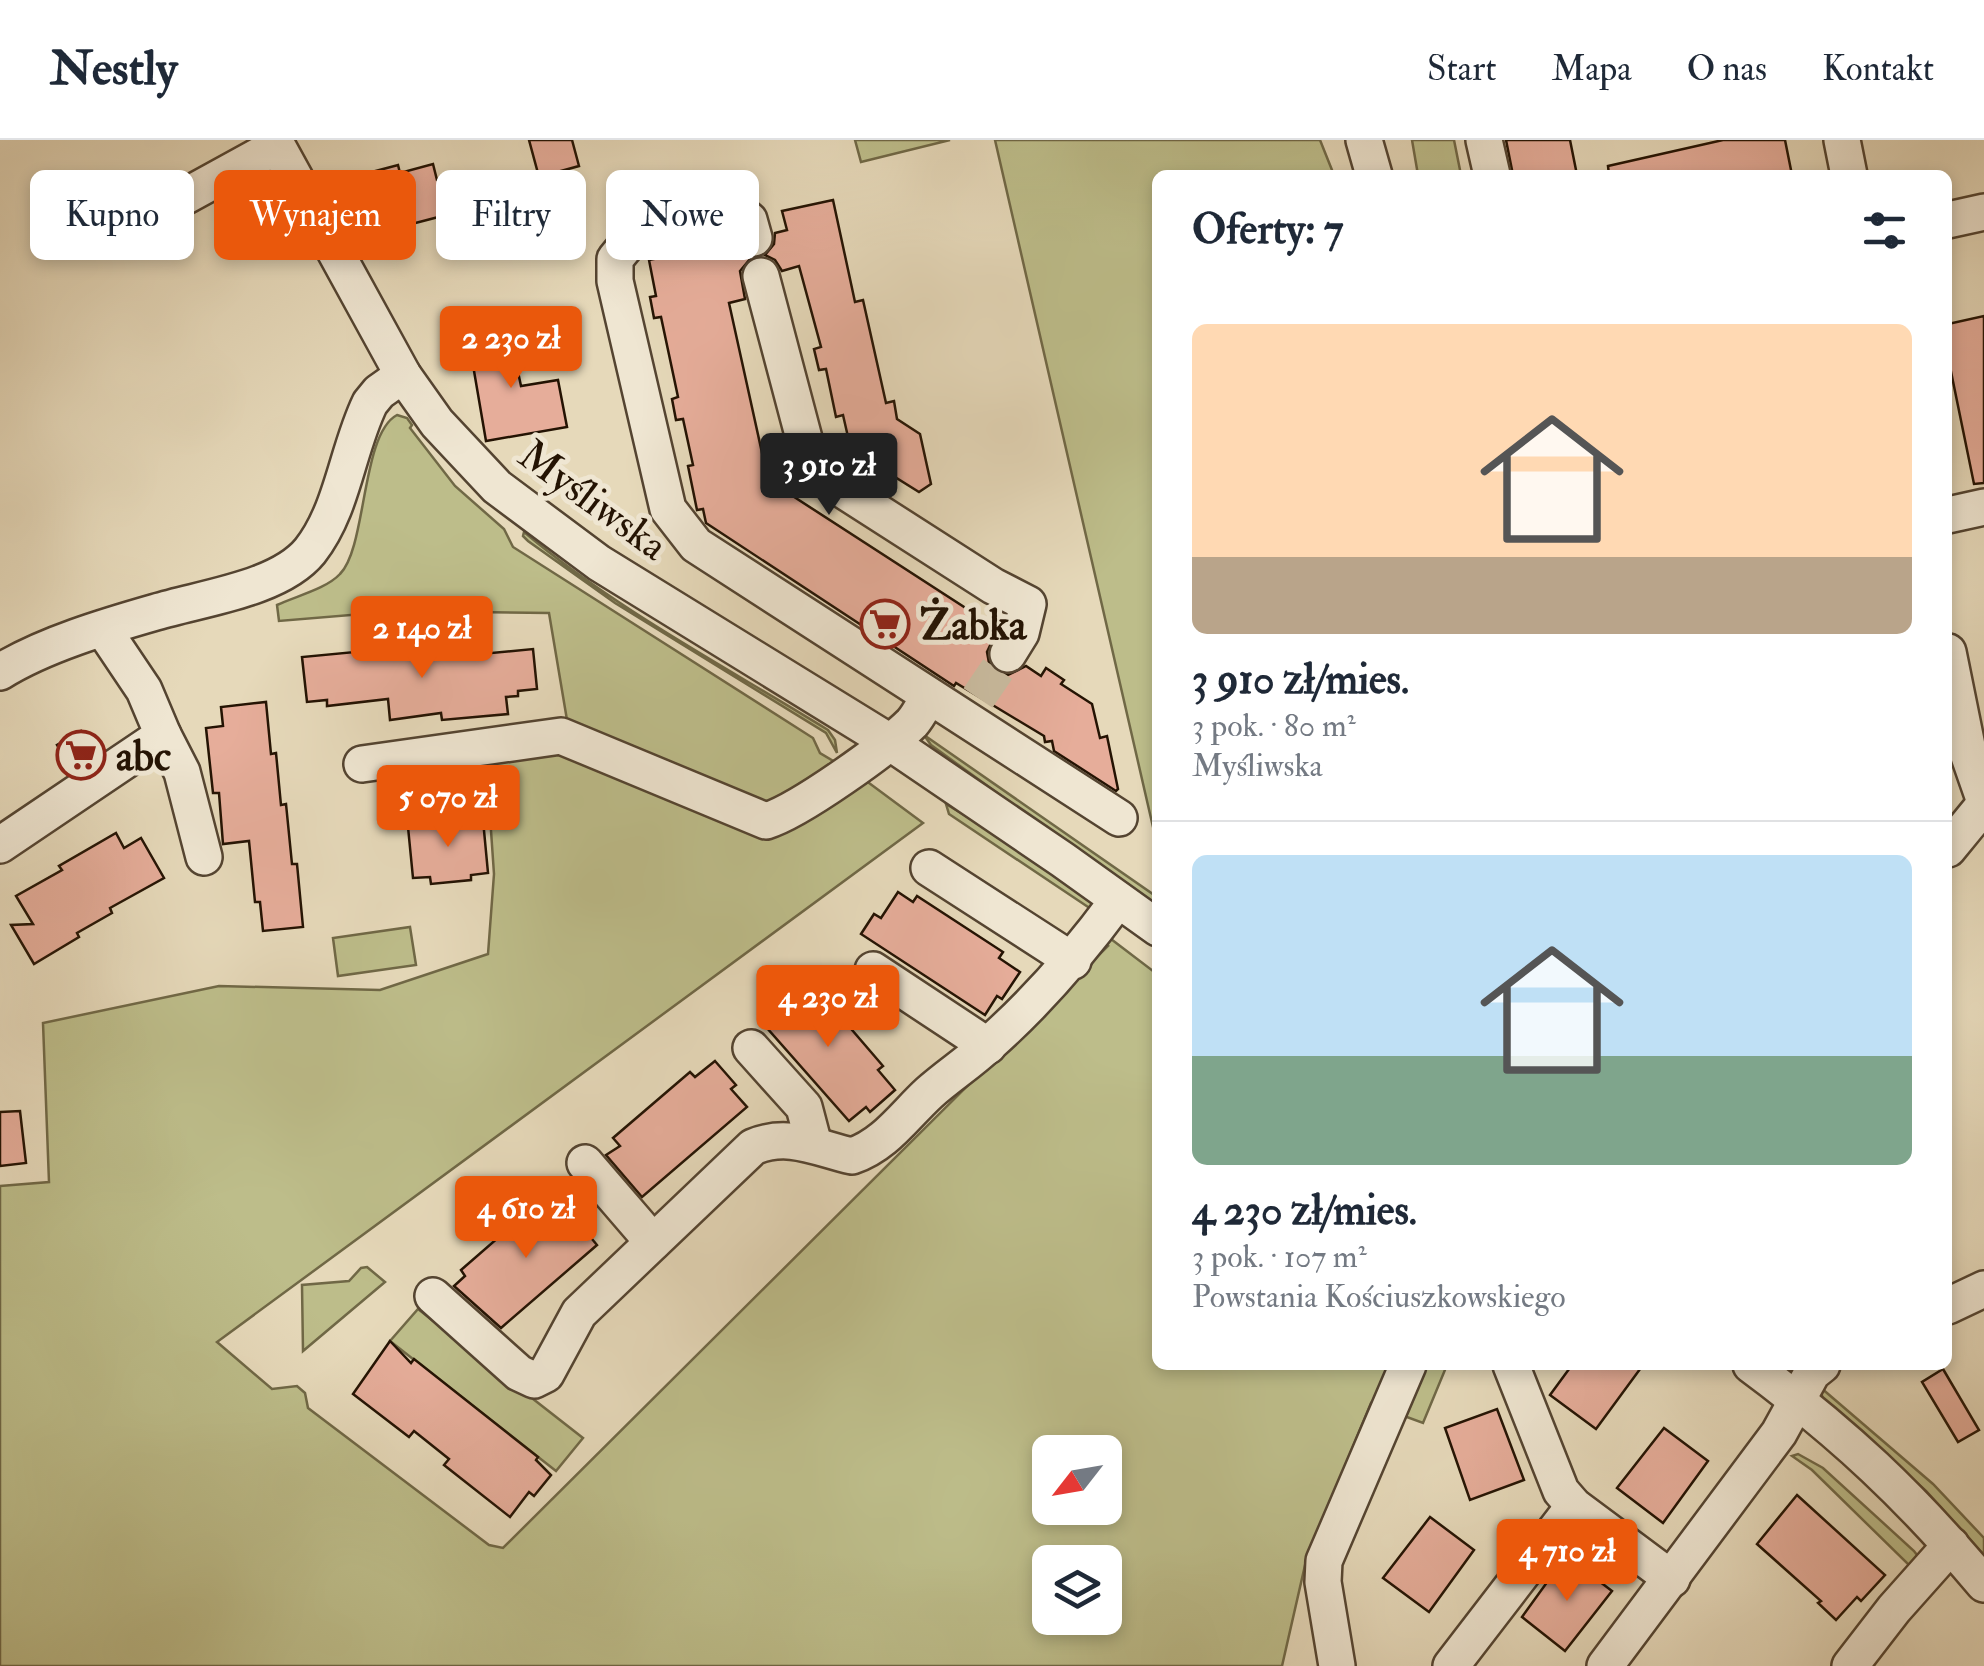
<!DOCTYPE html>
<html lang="pl">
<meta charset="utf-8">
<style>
body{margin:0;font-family:"IM FELL Double Pica",serif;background:#f6f6f7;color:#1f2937;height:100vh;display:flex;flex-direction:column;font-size:38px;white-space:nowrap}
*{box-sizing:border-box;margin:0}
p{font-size:32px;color:#747a83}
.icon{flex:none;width:55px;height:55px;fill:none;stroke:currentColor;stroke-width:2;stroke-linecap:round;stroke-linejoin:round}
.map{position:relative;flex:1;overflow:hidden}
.drawer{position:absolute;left:1152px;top:30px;width:800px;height:1200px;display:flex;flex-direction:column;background:#fff;border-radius:15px;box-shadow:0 5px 15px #0003}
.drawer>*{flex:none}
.guide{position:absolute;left:30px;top:30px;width:950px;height:90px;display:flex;gap:20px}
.needle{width:65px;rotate:239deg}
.fabs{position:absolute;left:1032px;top:1295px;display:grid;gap:20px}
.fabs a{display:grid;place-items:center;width:90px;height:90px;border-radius:15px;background:#fff;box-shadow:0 5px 15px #0003;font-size:50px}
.price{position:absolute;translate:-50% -85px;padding:0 22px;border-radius:10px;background:#ea580c;color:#fff;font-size:32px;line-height:65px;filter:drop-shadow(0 2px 5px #0008)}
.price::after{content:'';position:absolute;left:50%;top:60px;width:30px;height:22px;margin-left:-15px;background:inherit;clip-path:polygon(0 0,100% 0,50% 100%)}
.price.current{background:#222;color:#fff}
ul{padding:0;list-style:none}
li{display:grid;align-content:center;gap:20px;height:530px;padding:0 40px}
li+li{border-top:2px solid #e0e1e3}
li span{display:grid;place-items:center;height:310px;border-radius:15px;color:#555}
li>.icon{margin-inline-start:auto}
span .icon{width:180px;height:180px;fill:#fffc;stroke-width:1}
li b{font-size:42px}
h2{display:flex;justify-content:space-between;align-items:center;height:120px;padding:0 40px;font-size:42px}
.pill{padding:0 35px;border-radius:15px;background:#fff;box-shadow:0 5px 15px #0003;font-size:35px;line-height:90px}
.pill.current{background:#ea580c;color:#fff}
header{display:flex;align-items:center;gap:60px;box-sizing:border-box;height:140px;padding:0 50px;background:#fff;border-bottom:2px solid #e0e1e3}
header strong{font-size:48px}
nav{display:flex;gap:55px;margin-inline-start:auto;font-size:35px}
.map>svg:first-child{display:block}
.green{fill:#bdbd8a;stroke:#706846;stroke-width:2.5;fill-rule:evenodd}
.building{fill:#e6ad9a;stroke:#241303;stroke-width:2.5}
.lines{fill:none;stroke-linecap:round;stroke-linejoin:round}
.minor-tunnel{stroke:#c9bb9f;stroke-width:35;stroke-dasharray:35 18;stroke-linecap:butt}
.minor-casing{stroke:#544431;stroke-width:40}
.minor{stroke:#efe6d2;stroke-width:35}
.labels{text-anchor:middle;stroke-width:10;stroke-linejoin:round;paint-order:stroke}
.street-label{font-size:42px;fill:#241303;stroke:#efe6d2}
.poi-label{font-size:42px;font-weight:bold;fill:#241303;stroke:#efe6d2;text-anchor:start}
</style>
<header>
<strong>Nestly</strong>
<nav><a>Start</a><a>Mapa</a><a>O nas</a><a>Kontakt</a></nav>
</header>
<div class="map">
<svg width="1984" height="1526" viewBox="0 0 1984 1526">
<rect width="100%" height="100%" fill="#e6d9ba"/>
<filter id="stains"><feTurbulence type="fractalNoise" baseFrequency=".002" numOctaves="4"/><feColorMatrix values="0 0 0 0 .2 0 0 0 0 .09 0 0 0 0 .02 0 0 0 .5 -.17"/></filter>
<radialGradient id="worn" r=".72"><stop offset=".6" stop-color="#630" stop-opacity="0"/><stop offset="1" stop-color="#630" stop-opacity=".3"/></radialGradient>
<g class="green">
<polygon points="855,0 950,0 861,22"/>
<polygon points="995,0 1320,0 1334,35 1158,35 1157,689 1153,687"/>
<polygon points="1412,0 1454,0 1461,35 1418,35"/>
<path d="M397 275 407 278 412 285 410 288 455 346 504 389 513 407 813 598 820 613 865 640 923 683 217 1202 272 1249 297 1246 305 1253 308 1268 489 1405 503 1408 1108 806 1102 802 1107 796 1157 834 1158 1225H1393L1375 1264 1371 1263 1306 1421 1282 1526H0V1046L49 1042 43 883 219 846 380 850 488 814 494 734 484 589 567 580 549 473 399 471 279 481 277 465C296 456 326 449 340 434 367 407 361 294 397 275ZM1050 1312H1105V1368H1050ZM1050 1422H1105V1478H1050Z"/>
<path d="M524 392C617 470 726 527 828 590L835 600 837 613 826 593 615 463 528 401 523 396Z"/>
<polygon points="924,595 1157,757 1157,769 931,605"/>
<polygon points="946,664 1004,699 1090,759 1094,771 949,674"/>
<polygon points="410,787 416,825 338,836 333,798"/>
<polygon points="367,1127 385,1142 303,1211 302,1145 349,1141 361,1128"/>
<polygon points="418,1169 583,1298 556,1331 390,1201"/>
<polygon points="1423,1225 1447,1225 1423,1283 1396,1273"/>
<polygon points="1820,1247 1933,1344 1984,1398 1984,1415 1926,1351 1823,1260"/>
<polygon points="1798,1314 1823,1328 1914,1411 1920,1419 1912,1428 1812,1330 1792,1316"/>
</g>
<g class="building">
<polygon points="529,0 572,0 579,26 539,37"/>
<polygon points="1506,0 1570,0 1577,35 1513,35"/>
<polygon points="1723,0 1785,0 1792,35 1609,35 1608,26"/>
<polygon points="433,24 437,40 452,44 441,55 446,75 404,86 395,53 379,58 372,32 398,25 400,33"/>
<polygon points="833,60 855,162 863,160 886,263 894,261 897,279 920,294 931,344 919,352 882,329 877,336 858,324 863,316 851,310 843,275 836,277 826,229 819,230 814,209 821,207 799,126 782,131 775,120 765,115 774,104 775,93 787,90 782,71"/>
<polygon points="731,95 738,112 750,119 740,131 745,159 729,163 768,340 998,489 987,512 989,523 996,531 1008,535 1026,526 1041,536 1046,528 1064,540 1061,544 1092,564 1100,598 1107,596 1118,649 1116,651 1054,611 1052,601 1045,602 1044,596 956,543 954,546 706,383 703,369 697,370 688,326 693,325 683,279 676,280 672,259 678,257 661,177 654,178 650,157 656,156 649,120 719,105 717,98"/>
<polygon points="1984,176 1984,343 1974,344 1948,217 1948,184"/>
<polygon points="497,184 502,211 512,209 514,213 521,246 558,240 567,287 486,301 467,190"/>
<polygon points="533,509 537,549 518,551 518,556 506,557 508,574 442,580 441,573 390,580 388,559 327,566 327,560 307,562 302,517 365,511 366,516 417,511 418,516 470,510 471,515"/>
<polygon points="266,562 271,614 276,613 281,665 286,664 292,724 297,724 303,787 263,791 260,762 255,762 249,701 223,704 219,653 213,653 206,588 223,586 221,567"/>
<polygon points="81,591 93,612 70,626 57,605"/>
<polygon points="466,677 466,682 483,680 488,733 471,735 471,740 431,744 430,737 413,738 408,687 426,686 425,681"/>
<polygon points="116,693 124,708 141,698 164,738 110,768 112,773 77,793 79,797 34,824 11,785 33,784 16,756 62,730 59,726"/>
<polygon points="898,752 913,762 917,756 1003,812 999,818 1020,832 1002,859 997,856 985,875 861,794 874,774 881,778"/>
<polygon points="799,840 810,853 816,848 883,926 878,930 895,950 870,972 866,967 849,981 759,879 777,864 774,861"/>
<polygon points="715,921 736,945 731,949 747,967 642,1057 606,1015 620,1006 613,998 690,932 695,937"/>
<polygon points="20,971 26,1023 0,1026 0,972"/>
<polygon points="561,1053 582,1078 578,1082 597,1105 501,1188 454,1146 465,1136 461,1130 537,1064 542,1070"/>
<polygon points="390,1201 411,1223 414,1219 538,1317 536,1320 551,1335 534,1356 529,1352 510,1377 444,1325 449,1319 414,1291 409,1297 353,1254"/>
<polygon points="1572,1225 1643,1225 1596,1289 1550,1255"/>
<polygon points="1943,1229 1979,1290 1958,1302 1922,1242"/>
<polygon points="1497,1269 1524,1340 1470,1360 1445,1288"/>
<polygon points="1664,1288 1708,1321 1663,1383 1617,1348"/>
<polygon points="1797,1355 1885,1435 1861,1461 1857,1457 1836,1480 1818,1463 1821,1461 1757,1404"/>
<polygon points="1430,1377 1474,1410 1429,1472 1383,1438"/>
<polygon points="1566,1416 1612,1451 1565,1511 1522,1477"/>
</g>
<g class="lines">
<polyline class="minor-tunnel" points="978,558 1008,514"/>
<g class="minor-casing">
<g id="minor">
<polyline points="274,0 403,235 437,283 497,347 599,423 888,601 1063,720 1158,788"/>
<polyline points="1364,0 1374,35"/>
<polyline points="1484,0 1492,35"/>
<polyline points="1842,0 1849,35"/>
<polyline points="141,74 184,57 277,6"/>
<polyline points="1948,80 1984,72"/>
<polyline points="754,98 749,80 736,69 638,91 615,119 615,141 668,369 696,405 1119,678"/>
<polyline points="761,136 811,325 826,339 993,446 1028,464 1021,493 1008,514"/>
<polyline points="1948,375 1984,367"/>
<polyline points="1948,512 1969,616 1984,659"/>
<path d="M0 532C43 505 107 486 156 472 202 458 279 449 310 411 343 369 347 310 370 263L379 252 403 235"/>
<polyline points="163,595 182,632 204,717"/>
<path d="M362 624 561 596 766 681C799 671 887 608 912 583 919 575 924 564 929 556"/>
<polyline points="0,705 163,595 144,550 103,489"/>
<polyline points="1948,709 1984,665"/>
<polyline points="929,728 1073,821"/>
<polyline points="873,830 988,906"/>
<polyline points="751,908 804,967 814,1005"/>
<polyline points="585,1023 653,1102"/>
<path d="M433 1156 519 1233 534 1240 546 1234 579 1173 753 1007C788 992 817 1008 852 1016 885 1005 904 976 929 953 948 936 970 922 989 904 1039 860 1079 813 1118 760"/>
<polyline points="1948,1166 1984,1149"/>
<polyline points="1511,1225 1561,1351 1574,1366 1672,1439"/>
<path d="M1751 1225C1844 1294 1910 1356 1984 1444"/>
<polyline points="1337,1526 1323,1442 1324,1421 1408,1225"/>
<polyline points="1451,1526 1574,1366"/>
<polyline points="1605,1526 1779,1293 1812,1233 1822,1225"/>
<polyline points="1850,1526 1894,1469 1951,1405"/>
</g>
</g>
<use href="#minor" class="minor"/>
</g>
<defs>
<g id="supermarket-ring" transform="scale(2.5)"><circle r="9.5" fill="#efe6d2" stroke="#8f2418" stroke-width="1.5"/><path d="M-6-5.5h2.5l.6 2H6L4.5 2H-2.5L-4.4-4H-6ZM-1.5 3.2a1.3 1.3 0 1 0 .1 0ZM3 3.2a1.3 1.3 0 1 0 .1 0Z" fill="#8f2418"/></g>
</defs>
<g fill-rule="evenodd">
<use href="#supermarket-ring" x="885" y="484"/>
<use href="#supermarket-ring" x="81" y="615"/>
</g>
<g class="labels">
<g class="street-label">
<text transform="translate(594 359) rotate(36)" y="15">Myśliwska</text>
</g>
<g class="poi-label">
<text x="920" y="499">Żabka</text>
<text x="116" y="630">abc</text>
</g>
</g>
<rect width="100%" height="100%" filter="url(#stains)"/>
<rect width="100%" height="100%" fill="url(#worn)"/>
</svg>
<div class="fabs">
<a><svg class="needle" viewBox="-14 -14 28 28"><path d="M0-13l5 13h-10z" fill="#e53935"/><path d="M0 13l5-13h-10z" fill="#747a83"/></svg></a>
<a><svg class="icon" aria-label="layers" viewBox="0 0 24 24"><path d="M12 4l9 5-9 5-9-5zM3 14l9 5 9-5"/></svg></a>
</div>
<b class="price" style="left:511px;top:251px">2 230 zł</b>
<b class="price current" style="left:829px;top:378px">3 910 zł</b>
<b class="price" style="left:422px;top:541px">2 140 zł</b>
<b class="price" style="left:448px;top:710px">5 070 zł</b>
<b class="price" style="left:828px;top:910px">4 230 zł</b>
<b class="price" style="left:526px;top:1121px">4 610 zł</b>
<b class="price" style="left:1567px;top:1464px">4 710 zł</b>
<div class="guide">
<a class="pill">Kupno</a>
<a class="pill current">Wynajem</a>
<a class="pill">Filtry</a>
<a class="pill">Nowe</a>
</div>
<section class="drawer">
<h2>Oferty: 7<svg class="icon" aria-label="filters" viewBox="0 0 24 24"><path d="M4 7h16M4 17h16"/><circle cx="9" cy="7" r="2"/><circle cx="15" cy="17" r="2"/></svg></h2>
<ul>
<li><span style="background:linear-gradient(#ffd9b3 75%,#b9a48a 0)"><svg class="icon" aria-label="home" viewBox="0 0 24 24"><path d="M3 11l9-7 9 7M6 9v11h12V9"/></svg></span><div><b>3 910 zł/mies.</b><p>3 pok. · 80 m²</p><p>Myśliwska</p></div></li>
<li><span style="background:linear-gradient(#bfe0f5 65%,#7fa58c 0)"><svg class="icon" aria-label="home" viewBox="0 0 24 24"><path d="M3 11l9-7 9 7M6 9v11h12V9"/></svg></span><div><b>4 230 zł/mies.</b><p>3 pok. · 107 m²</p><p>Powstania Kościuszkowskiego</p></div></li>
</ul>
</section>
</div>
